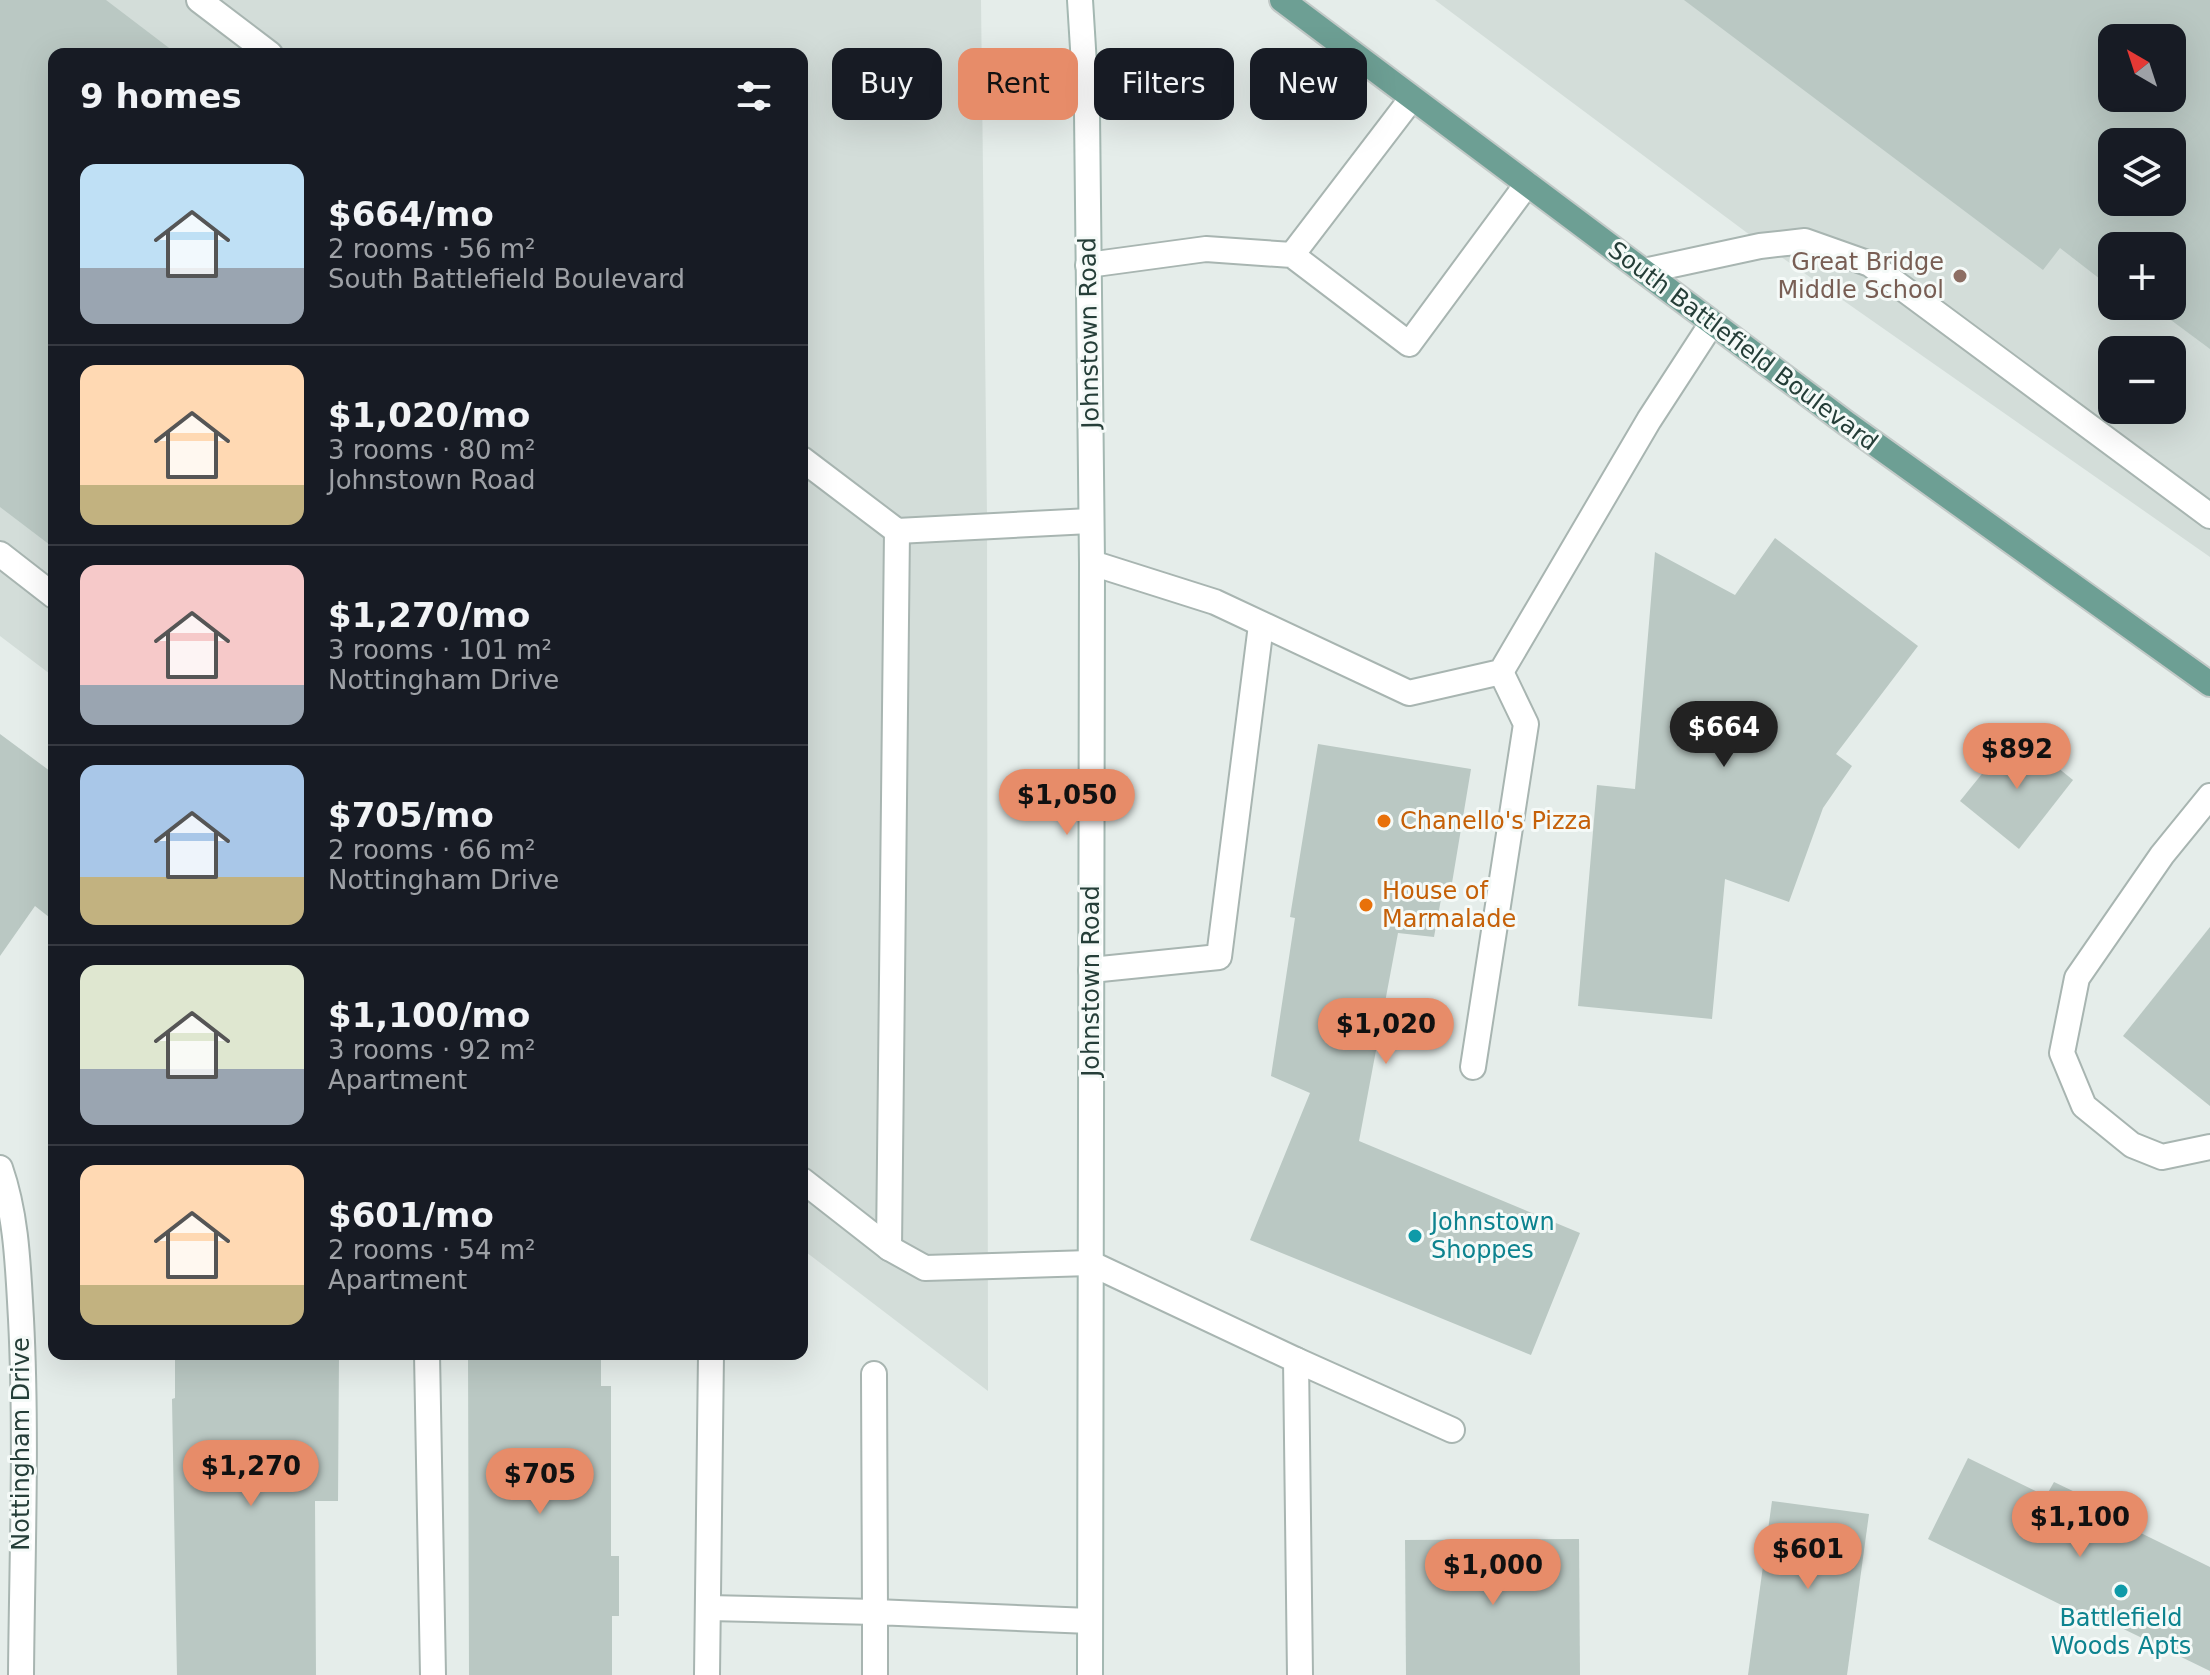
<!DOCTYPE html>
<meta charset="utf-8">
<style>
body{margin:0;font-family:"DejaVu Sans",sans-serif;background:#20242c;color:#f1f3f6;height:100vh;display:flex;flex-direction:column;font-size:30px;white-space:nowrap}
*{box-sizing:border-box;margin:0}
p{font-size:26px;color:#9ea1a6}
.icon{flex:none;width:44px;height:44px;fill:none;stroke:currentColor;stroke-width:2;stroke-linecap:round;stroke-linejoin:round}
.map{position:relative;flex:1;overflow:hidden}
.drawer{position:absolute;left:48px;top:48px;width:760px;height:1312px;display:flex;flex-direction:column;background:#171b24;border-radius:16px;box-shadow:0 8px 32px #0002}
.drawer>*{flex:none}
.top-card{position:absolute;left:832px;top:48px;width:760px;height:72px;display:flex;gap:16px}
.needle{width:52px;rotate:321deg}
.fabs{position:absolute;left:2098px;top:24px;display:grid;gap:16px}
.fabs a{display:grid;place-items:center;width:88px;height:88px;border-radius:16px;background:#171b24;box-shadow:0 8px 32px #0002;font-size:40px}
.price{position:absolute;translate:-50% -68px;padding:0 18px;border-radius:28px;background:#e78c69;color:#111;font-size:26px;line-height:52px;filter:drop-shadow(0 2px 4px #0008)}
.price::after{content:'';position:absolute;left:50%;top:48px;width:24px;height:18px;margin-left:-12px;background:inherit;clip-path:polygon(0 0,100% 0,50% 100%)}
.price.selected{background:#222;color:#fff}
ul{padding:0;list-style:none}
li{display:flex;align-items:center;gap:24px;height:200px;padding:0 32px}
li+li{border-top:2px solid #363941}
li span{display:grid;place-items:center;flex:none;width:224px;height:160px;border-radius:16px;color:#555}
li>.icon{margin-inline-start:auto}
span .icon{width:96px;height:96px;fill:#fffc;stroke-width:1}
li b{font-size:34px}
h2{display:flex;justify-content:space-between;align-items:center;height:96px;padding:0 32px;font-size:34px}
.chip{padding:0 28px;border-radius:16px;background:#171b24;box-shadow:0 8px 32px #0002;font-size:28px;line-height:72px}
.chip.selected{background:#e78c69;color:#111}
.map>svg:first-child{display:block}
.built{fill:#d3ddd9;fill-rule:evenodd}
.building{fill:#bac8c3;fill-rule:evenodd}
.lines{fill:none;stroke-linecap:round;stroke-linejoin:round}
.lane-casing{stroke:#a8b5b1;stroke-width:28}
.street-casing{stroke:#a8b5b1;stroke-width:28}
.secondary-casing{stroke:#a4b8b2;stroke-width:28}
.primary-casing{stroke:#c2c9c7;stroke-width:28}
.lane{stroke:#fff;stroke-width:24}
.street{stroke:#fff;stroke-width:24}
.secondary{stroke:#fff;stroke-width:24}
.primary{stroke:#6d9f94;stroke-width:24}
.education-dot{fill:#8d6e63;stroke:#f5faf8;stroke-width:3}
.food-dot{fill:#e8710a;stroke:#f5faf8;stroke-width:3}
.culture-dot{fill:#0f9aa8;stroke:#f5faf8;stroke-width:3}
.labels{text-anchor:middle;stroke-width:6;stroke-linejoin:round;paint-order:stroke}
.education-label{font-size:24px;fill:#785e54;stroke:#f5faf8;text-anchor:end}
.street-label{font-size:24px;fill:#253e38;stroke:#f5faf8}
.food-label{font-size:24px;fill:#c56008;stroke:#f5faf8;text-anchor:start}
.culture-label{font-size:24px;fill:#0d838f;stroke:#f5faf8;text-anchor:start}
</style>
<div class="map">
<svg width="2210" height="1675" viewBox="0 0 2210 1675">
<rect width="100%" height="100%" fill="#e5edea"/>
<g class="built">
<polygon points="0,0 981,0 987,516 988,1391 802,1249 802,54 54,54 54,677 0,636"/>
<path d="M1435 0H2210V557L1754 238ZM2112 38H2172V98H2112ZM2112 142H2172V202H2112ZM2112 246H2172V306H2112ZM2112 350H2172V410H2112Z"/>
</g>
<g class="building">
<polygon points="0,0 106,0 177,54 54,54 54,548 0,507"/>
<path d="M1684 0H2210V349L2152 306H2172V246H2112V276L2106 271 2100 279 2060 248 2043 270ZM2112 38H2172V98H2112ZM2112 142H2172V202H2112Z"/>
<polygon points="1775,538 1918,646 1836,754 1852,766 1823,808 1789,902 1725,879 1712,1019 1578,1006 1597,785 1635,789 1655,552 1735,595"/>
<polygon points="2015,733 2073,780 2019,849 1960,801"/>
<polygon points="0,734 54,774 54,921 35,906 0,956"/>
<polygon points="1318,744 1471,769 1450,895 1442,894 1434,937 1398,933 1359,1141 1580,1233 1531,1355 1250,1240 1310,1093 1271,1076 1295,918 1290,917"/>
<polygon points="2210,927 2210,1106 2123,1036"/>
<polygon points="175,1354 339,1354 338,1501 315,1501 316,1675 177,1675 172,1399 175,1398"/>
<polygon points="468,1354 601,1354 601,1386 611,1386 611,1556 619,1556 619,1616 612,1616 612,1675 469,1675"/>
<polygon points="1968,1458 2046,1496 2054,1482 2100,1504 2096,1511 2210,1567 2210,1671 2105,1620 2102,1625 1928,1539"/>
<polygon points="1772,1501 1869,1514 1847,1675 1748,1675"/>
<polygon points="1579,1539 1580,1675 1406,1675 1405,1540"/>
</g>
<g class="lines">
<g class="lane-casing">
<g id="lane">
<polyline points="199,0 270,54"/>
<polyline points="1292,255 1412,98"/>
<polyline points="1088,265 1206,249 1292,255 1409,344 1527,184"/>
<polyline points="1644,271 1760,246 1805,241 1870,264 2210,516"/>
<polyline points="802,459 897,531 1090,521"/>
<polyline points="0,554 54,596"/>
<polyline points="1092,563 1215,602 1409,693 1501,672 1649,420 1712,323"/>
<polyline points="2210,796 2162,855 2077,978 2062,1053 2084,1106 2132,1145 2162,1157 2210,1147"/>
<polyline points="1091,970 1219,957 1261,625"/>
<polyline points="1473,1067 1526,724 1501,672"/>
<polyline points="802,1180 889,1248 925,1268 1090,1263 1296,1360 1300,1675"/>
<polyline points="889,1248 897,531"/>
<polyline points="427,1354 433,1675"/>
<polyline points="1296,1360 1452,1430"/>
<polyline points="708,1608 875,1612 874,1374"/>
<polyline points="707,1675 711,1354"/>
<polyline points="875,1675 875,1612 1090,1621"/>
</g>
</g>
<g class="street-casing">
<path id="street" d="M0 1168C17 1217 18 1268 21 1319 27 1437 22 1557 21 1675"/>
</g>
<g class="secondary-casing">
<polyline id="secondary" points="1080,0 1087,113 1092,563 1090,1675"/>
</g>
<g class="primary-casing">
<polyline id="primary" points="1282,0 1846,423 2210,684"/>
</g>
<use href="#lane" class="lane"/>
<use href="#street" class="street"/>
<use href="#secondary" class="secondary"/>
<use href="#primary" class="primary"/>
</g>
<circle class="education-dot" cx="1960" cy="276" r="8"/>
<g class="food-dot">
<circle cx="1384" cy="821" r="8"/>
<circle cx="1366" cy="905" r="8"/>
</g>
<g class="culture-dot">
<circle cx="1415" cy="1236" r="8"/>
<circle cx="2121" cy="1591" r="8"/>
</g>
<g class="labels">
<g class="education-label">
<text x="1944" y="270">Great Bridge<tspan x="1944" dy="28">Middle School</tspan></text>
</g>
<g class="street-label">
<text transform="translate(1089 333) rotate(-91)" y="8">Johnstown Road</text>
<text transform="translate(1743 346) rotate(37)" y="8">South Battlefield Boulevard</text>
<text transform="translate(1091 981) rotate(-90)" y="8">Johnstown Road</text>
<text transform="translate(21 1444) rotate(-90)" y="8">Nottingham Drive</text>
</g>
<g class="food-label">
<text x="1400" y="829">Chanello's Pizza</text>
<text x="1382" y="899">House of<tspan x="1382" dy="28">Marmalade</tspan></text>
</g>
<g class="culture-label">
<text x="1431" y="1230">Johnstown<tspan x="1431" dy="28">Shoppes</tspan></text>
<text x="2121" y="1626" text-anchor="middle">Battlefield<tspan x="2121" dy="28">Woods Apts</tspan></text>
</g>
</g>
</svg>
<div class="fabs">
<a><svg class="needle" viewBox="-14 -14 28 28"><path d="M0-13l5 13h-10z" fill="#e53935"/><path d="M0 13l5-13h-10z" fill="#9ea1a6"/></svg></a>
<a><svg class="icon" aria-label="layers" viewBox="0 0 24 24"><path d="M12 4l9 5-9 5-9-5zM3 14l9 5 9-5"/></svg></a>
<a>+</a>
<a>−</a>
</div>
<b class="price selected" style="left:1724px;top:769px">$664</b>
<b class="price" style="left:2017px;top:791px">$892</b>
<b class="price" style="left:1067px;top:837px">$1,050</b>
<b class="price" style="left:1386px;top:1066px">$1,020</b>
<b class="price" style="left:251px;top:1508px">$1,270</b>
<b class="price" style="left:540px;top:1516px">$705</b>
<b class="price" style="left:2080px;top:1559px">$1,100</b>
<b class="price" style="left:1808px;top:1591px">$601</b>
<b class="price" style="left:1493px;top:1607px">$1,000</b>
<div class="top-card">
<a class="chip">Buy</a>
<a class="chip selected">Rent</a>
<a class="chip">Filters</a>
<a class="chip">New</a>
</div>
<section class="drawer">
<h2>9 homes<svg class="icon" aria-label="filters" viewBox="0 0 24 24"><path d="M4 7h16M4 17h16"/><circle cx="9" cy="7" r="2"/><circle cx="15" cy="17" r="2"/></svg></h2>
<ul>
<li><span style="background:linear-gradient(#bfe0f5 65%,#9aa5b1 0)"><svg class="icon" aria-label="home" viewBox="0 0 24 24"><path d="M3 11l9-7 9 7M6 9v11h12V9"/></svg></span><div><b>$664/mo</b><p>2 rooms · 56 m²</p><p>South Battlefield Boulevard</p></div></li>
<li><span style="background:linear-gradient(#ffd9b3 75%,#c2b280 0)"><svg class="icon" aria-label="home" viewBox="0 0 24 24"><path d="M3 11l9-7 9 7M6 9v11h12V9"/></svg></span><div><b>$1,020/mo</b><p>3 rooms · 80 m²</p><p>Johnstown Road</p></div></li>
<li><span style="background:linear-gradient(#f6c9c9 75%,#9aa5b1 0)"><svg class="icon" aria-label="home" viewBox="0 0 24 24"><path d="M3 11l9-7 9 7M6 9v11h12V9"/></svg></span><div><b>$1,270/mo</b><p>3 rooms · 101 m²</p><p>Nottingham Drive</p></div></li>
<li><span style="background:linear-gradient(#a9c7e8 70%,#c2b280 0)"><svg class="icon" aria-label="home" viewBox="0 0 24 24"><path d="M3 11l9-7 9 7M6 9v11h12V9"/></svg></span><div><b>$705/mo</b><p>2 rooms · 66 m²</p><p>Nottingham Drive</p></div></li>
<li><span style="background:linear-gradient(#dfe7d0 65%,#9aa5b1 0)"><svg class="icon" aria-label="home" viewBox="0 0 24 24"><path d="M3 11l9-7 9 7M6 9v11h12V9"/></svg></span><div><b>$1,100/mo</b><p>3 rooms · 92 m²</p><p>Apartment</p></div></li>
<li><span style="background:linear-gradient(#ffd9b3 75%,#c2b280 0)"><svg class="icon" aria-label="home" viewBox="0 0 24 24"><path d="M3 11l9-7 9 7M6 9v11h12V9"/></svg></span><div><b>$601/mo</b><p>2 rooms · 54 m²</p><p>Apartment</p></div></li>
</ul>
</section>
</div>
